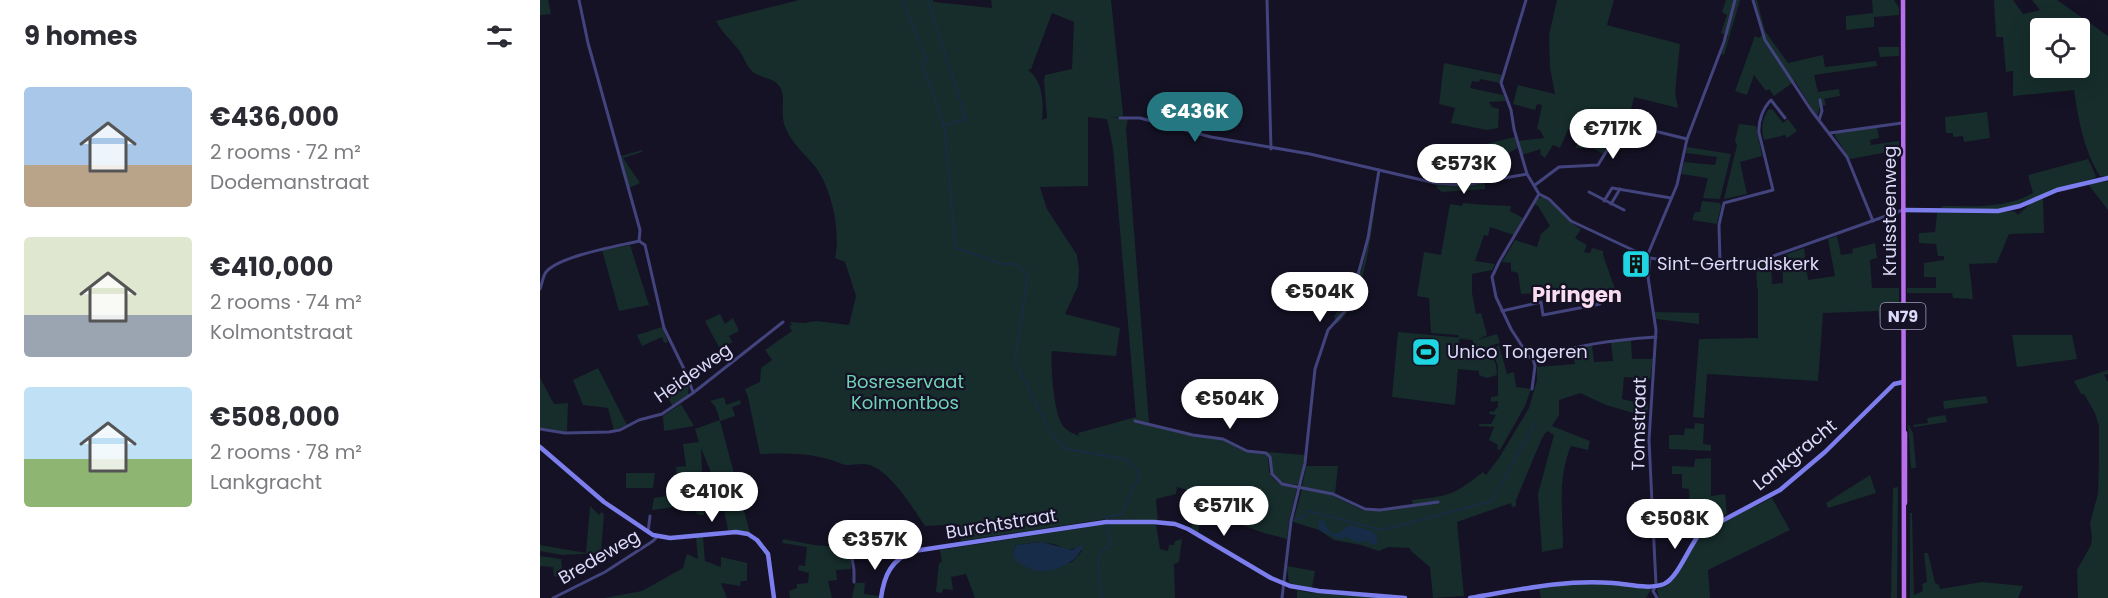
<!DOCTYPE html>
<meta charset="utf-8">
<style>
body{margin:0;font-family:Poppins,sans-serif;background:#f2f2f3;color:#2b2b33;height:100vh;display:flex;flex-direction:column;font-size:22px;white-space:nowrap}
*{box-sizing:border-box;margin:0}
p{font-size:20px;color:#7c7c81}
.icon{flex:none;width:33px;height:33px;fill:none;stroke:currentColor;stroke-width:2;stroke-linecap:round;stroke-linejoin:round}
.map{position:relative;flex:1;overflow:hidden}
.drawer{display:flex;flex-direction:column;background:#fff;width:540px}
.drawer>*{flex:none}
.fabs{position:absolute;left:1490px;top:18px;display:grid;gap:12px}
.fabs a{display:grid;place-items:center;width:60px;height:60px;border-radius:6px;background:#fff;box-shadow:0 6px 24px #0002;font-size:30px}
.price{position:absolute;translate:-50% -51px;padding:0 14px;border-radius:21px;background:#fff;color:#222;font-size:20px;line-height:39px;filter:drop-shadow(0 2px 3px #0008)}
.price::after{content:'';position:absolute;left:50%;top:36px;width:18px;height:14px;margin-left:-9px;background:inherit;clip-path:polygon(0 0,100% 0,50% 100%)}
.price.current{background:#257882;color:#fff}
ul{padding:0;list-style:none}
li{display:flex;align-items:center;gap:18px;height:150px;padding:0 24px}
li span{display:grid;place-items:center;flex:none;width:168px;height:120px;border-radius:6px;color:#555}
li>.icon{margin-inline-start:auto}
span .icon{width:72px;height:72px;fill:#fffc;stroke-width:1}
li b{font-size:26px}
h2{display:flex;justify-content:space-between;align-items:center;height:72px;padding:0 24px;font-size:26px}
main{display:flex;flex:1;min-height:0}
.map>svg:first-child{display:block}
.green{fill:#162d2c;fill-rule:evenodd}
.water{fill:#172c48}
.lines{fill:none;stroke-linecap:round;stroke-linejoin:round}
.stream{stroke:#172c48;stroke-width:1.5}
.street{stroke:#43437d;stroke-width:3}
.secondary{stroke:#7d7eee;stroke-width:4.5}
.primary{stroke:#b96fec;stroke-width:4.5}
.labels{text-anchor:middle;stroke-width:4.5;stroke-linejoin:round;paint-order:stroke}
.shield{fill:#141224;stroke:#a09eba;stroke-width:1.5}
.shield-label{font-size:16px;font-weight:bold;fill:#dcdafa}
.street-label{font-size:18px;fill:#dcdafa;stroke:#141224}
.poi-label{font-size:18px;fill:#dcdafa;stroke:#141224;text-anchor:start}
.park-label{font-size:18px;fill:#6fd2b5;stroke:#141224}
.quarter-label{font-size:21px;font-weight:bold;fill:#fadcf0;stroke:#141224}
</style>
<main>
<section class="drawer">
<h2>9 homes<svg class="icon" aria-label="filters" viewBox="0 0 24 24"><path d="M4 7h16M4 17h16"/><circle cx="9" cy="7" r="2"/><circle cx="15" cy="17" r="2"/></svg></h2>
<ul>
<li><span style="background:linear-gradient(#a9c7e8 65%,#b9a48a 0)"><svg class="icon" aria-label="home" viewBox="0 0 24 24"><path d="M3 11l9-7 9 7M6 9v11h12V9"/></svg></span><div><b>€436,000</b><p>2 rooms · 72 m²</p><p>Dodemanstraat</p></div></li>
<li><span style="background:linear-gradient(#dfe7d0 65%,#9aa5b1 0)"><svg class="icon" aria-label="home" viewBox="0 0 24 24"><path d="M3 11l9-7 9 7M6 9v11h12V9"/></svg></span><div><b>€410,000</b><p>2 rooms · 74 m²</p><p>Kolmontstraat</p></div></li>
<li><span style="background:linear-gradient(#bfe0f5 60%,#8fb573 0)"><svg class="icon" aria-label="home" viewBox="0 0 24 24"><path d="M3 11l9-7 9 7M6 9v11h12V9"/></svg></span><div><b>€508,000</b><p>2 rooms · 78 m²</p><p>Lankgracht</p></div></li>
</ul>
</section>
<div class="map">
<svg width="1568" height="598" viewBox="0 0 1568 598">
<rect width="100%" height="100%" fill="#141224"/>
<g class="green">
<polygon points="0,0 8,0 11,14 0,15"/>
<path d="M259 0H393L394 2 452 8 451 0H571L583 114 582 117 569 118H588L586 129 609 423 596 422 687 441 699 449 727 455C729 460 728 465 729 470 732 484 746 486 757 488L749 521 747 539 724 533 683 518 689 503 666 497 658 533 651 528 655 511 647 510 651 491 637 487 636 494 616 499 618 521 566 519 421 541 418 524 385 526C373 508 351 472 330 465 320 462 311 467 302 464 276 453 249 453 220 454L208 397 205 389 220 382 221 368 232 360 225 350 252 331 249 326 252 325 250 322 264 323 276 321 309 325 316 296 305 262 295 258C301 233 292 191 277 169 267 156 253 145 246 129 239 115 246 99 241 89 237 78 222 78 214 73 207 68 204 57 199 50 191 40 182 33 176 21ZM512 13 534 22 532 69 505 75 504 81 507 118 502 120C504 104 503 80 488 70L491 69ZM548 117 567 119 573 148 596 417 538 433 539 436C534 434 527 431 523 426 514 415 510 365 512 351L576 356 580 328 525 314 538 286 539 269 537 255 507 209 500 187 548 186Z"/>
<polygon points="1017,0 1074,0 1067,25 1140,44 1135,92 1138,108 1094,97 1088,122 1082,123 1063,154 1053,148 1035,148 1038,143 1039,128 1030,125 1020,148 1013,145 1005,158 1000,154 1001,149 982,155 978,141 1004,138 1000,130 997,129 1002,105 997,104 995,110 973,104 978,85 1015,94 1010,68 1009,35"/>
<polygon points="1186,0 1200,0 1184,55 1181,54 1188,36 1181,33 1187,15 1182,12"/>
<polygon points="1215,0 1217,0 1225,31 1248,63 1283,55 1285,67 1336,61 1337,66 1274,75 1278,92 1299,89 1300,96 1284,99 1286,105 1280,107 1277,117 1255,81 1234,96 1229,89 1226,91 1214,75 1207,95 1195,91 1215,36 1219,38 1224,33"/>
<polygon points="1332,0 1354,0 1359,8 1359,15 1334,17 1334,27 1306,30 1306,16 1333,13"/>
<path d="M1454 0H1473L1483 14 1500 10 1492 0H1517L1568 36V176H1560C1544 151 1538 118 1534 90L1473 96V71L1466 72 1463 37H1456ZM1500 28H1539V68H1500Z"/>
<polygon points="1338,47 1359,47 1359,56 1340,57"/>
<polygon points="904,63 962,75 960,83 940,79 939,82 932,81 930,88 963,95 966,101 949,102 952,107 959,109 958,128 947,130 911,123 915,108 899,104"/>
<path d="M1229 109 1233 110 1243 123 1248 119 1257 131 1247 138 1245 135 1224 140C1221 129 1222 118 1229 109Z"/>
<polygon points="1447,112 1450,138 1424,142 1423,136 1413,137 1413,133 1406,133 1405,117"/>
<polygon points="1199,124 1216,126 1222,156 1200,162 1207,194 1184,199 1197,145 1195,141"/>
<polygon points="1337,127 1339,138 1330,140 1331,145 1359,141 1359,150 1310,159 1295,136 1296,133"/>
<path d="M975 137 978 148 963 156 965 175 929 184 945 182V189L902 192 897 188 896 182 883 179V177C906 181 924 181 946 173V144Z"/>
<polygon points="1147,147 1191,154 1180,199 1163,198 1168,178 1141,174 1144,162 1175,165 1177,157 1146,153"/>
<polygon points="102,150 102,152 83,158 100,183 89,188 81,156"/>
<path d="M1548 159 1556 176 1555 178 1510 191 1474 206 1453 210 1401 208 1402 206C1433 206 1465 209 1493 193L1488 175Z"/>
<polygon points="1568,181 1568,210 1548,184"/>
<path d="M1002 197C1017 203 1025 220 1041 229L1035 238 1047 245 1044 252 1050 253 1052 248 1063 251V255L1075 289 981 294 978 273 971 271V263L962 262 975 240 997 247 1001 234 1010 226 998 206 994 204 998 198Z"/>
<polygon points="1503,198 1504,233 1469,234 1457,263 1429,264 1433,299 1413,298 1412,293 1367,293 1367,288 1396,288 1396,277 1384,277 1384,263 1404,260 1404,256 1398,256 1396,244 1379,243 1379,233 1395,232 1397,213 1454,213 1474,211 1478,215 1492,202"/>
<polygon points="1162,201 1180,203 1181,206 1177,224 1152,220 1155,212 1160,212"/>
<path d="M923 203C940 205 955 205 971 206L970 211 983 218 974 235 950 227 948 236 944 235 935 261 955 264 952 270 932 274V293L936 314 941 313 947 335 937 340 957 334 960 343 949 346V348L956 365 957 375 947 378 939 375V371L918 369 915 405 852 397 858 332 934 339 919 338 918 335 891 333 889 298 877 296 884 252 901 255 910 204 922 206ZM919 339 933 340V353L920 351Z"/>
<path d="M833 207H835C830 241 824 300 797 324L794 316 807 300 817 271 821 272 825 256Z"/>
<polygon points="1297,236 1301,255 1313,253 1312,249 1335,243 1337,258 1330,260 1332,288 1359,288 1359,318 1339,319 1338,311 1283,313 1278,381 1167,374 1164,418 1153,417 1159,339 1218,338 1218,289 1217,288 1216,264 1231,259 1232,284 1243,283 1242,256 1264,248 1268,280 1295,276 1288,239"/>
<polygon points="90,245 109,305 79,311 62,250"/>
<polygon points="1115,312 1159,313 1159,324 1116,319"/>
<polygon points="180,314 185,324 193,318 199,331 189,336 192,342 185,347 193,360 188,364 165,321"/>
<polygon points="122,327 128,342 124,343 122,337 102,346 97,335"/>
<polygon points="1472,335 1532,335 1537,359 1477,367"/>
<path d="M1091 340 1092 359H1113L1110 379 1084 377 1082 399 1108 405 1107 417 1066 405 1040 393 1019 400V415L1012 426 1050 441 1048 450 1031 446C1017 478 1023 515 1023 548L1002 552 998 494 1014 435 1007 431 1002 438 976 500V506L972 507 971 503 917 522 924 596 893 598 890 567 871 551 870 548 848 547 839 551 821 545 794 540 779 530 753 522 762 489 790 494 822 510 835 511 873 506 872 500C909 496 914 495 943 472L946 475 959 458 989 408 997 380V367L1035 364 1032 348 1052 345 1054 362 1073 361 1071 342Z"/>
<polygon points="959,345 967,374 974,372 976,387 991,389 985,406 960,450 957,449 958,445 949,440 954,427 939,426 939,424 951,424 956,415 949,414 950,411 953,412 958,407 958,401 951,402 951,397 958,396 958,366 952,350"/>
<polygon points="58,368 87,425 74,430 68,408 43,405 33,380"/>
<polygon points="1568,370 1568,374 1564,375 1568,382 1568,598 1538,598 1537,570 1551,545 1552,538 1550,523 1558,494 1559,461 1559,426 1555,413 1544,394 1541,394 1534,381"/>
<polygon points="145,376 149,386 148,395 133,407 122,387"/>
<polygon points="0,378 14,404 28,403 27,432 0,428"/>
<polygon points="1446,396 1448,403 1404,409 1403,401"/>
<polygon points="184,397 186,405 200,400 201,404 192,407 195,416 180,421 210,533 188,530 182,499 161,448 164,515 158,515 156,512 154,490 142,491 143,506 112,510 114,498 139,494 136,467 146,466 143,444 159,442 155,429 180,420 175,406 170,401"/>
<polygon points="141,404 154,426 124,431 123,416"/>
<polygon points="1405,415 1407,422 1374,427 1373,425 1388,423 1387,418"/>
<polygon points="1155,423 1164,424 1163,444 1171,445 1171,451 1129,449 1129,435 1144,435 1145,428 1154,429"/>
<polygon points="1368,424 1373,433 1376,468 1371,468"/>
<polygon points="727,452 765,455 759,485 743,483 733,475 730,455"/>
<polygon points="1171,458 1171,496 1185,494 1187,514 1164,527 1153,536 1154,514 1150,513 1149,489 1142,488 1142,474 1132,474 1132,466 1154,467 1155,459"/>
<polygon points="766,466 798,466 795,494 762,487"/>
<polygon points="86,473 115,473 113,488 86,488"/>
<polygon points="1330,475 1336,493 1288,508 1286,503"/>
<polygon points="1358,487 1357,598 1351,598 1353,488"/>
<polygon points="1232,498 1250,530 1168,570 1170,598 1119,598 1117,589 1127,586 1134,579 1152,547 1166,530"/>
<polygon points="50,506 59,515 61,512 64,514 61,553 22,555 0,551 0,545 46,553"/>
<polygon points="1370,513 1372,513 1374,595 1383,591 1382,584 1387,582 1384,553 1388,553 1395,583 1399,585 1400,589 1442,582 1483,586 1478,598 1370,598"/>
<path d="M574 523 616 524 620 549 628 551 629 545H634L635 541 642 539 639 562 634 564 635 598H435L426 574 411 577 413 590 403 589 402 593 396 592 399 563 402 562 400 550ZM502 542C507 544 513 543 517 545 524 549 527 551 536 548L542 551 532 562 500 571 473 553 476 545Z"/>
<polygon points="156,537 163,537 165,561 181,567 181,557 207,563 207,581 201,581 200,586 181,583 187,598 64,598 102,591 143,568 147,554 158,559"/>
<polygon points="243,539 274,545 311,548 311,569 296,570 297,580 288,581 292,598 250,598 249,591 257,588 257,584 268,583 269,573 258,570 259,565 265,566 267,547 242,543"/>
<polygon points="0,556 21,559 23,578 14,576 13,567 0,566"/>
<polygon points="747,566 775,571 772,588 749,583"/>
<polygon points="1045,582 1110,587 1111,589 1106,598 1001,598 999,589"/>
<polygon points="315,583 325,583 324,594 339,596 339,598 312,598"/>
<polygon points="757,590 766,592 838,598 757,598"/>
</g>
<g class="water">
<polygon points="779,520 785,521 787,529 794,534 799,533 810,525 835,532 834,534 838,538 835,545 829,543 827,540 820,543 805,537 802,540 779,530"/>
<path d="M502 542 532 550 543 544C540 562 514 573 498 571 489 570 483 565 476 561L473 553 476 545Z"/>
</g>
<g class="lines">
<g class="stream">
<polyline points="362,0 387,60 382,63 404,125"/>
<polyline points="388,0 426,119 403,126 405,129 415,245 417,248 462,264 476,264 488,275 475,361 512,435 526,449 584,459 597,469 600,474 582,514 567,517 567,519"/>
<polyline points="754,520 763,518 769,511 842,530 952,501 995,423"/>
<polyline points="561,598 558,556 571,543 567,533 568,525"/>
</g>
<g class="street">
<polyline points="39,0 48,43 100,230 99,241"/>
<polyline points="727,0 731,149"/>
<polyline points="986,0 961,83 971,110 974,129 987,174 999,194 1009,199 1031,221 1095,251 1108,254"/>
<polyline points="1213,0 1225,40 1271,110 1307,157 1333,221"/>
<polyline points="580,118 600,118 671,137 770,154 895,183 924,185 987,174"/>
<polyline points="1279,120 1282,111 1280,100"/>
<polyline points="1290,133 1362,123"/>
<polyline points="995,185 1019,167 1058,165 1082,126 1086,124 1147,139"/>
<polyline points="1049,192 1084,210"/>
<polyline points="1064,201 1072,188 1131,198"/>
<polyline points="1071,204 1080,189"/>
<polyline points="99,241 105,245 124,328 146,373 153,392"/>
<polyline points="1108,254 1137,185 1147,139 1184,42 1195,0"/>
<polyline points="1110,258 1108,277 1116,330 1109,440 1116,585 1113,591 1117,598"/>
<path d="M1110 258C1147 264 1189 267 1225 259L1363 210"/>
<path d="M1180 263 1179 225 1184 203 1233 190 1219 133C1218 121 1223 108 1231 100L1245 118"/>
<path d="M0 289C2 284 3 276 6 272 19 256 78 246 99 241"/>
<polyline points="962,311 1001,302 1003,315 1060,304 1059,300"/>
<path d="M994 359C1035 345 1072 340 1116 337"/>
<polyline points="992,389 995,366 993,359 989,357 971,329 956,297 952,277 959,262 999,194"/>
<polyline points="595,421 653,435 683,439 707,451 726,453 730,457 732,474 742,484 793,494 825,509 840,510 898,502"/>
<polyline points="0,429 25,433 69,432 80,430 99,420 122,414 153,393 243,322"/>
<polyline points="108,532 110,516"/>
<polyline points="314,582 314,570 311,552 312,549 349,551 359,559"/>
<polyline points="13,598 65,572 113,541 117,537"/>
<polyline points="742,598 751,521 765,463 775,369 788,330 805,311 813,293 828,238 839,170"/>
</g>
<g class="secondary">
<polyline points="1363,210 1458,211 1480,206 1517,190 1568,178"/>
<polyline points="0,447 64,502 113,535 130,538 196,532 208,534 217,540 228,554 234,598"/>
<path d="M341 598C344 576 351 559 374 551L566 522H614L635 524 648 529 731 578 750 586 779 591 865 598"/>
<path d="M930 598C978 590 1024 579 1073 583 1088 584 1109 590 1124 584 1138 578 1150 544 1161 532L1240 490 1285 452 1354 384 1363 382"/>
</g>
<g class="primary">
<polyline points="1363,0 1364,598"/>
<polyline points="1365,503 1365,433"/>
</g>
</g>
<defs>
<g id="building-square" transform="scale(1.5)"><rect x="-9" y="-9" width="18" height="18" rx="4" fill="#1ed6e2" stroke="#141224"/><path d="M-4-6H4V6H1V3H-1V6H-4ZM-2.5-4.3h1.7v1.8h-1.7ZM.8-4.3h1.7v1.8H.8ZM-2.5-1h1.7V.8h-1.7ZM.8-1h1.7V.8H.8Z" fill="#111"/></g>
<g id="stadium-square" transform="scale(1.5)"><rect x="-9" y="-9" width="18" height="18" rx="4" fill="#1ed6e2" stroke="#141224"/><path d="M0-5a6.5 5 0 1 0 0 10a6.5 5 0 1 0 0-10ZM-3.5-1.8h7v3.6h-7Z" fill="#111"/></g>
</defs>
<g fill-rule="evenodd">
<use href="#building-square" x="1096" y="264"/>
<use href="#stadium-square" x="886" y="352"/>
</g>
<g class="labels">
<rect class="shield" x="1340.5" y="303" width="45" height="26" rx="4.5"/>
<g class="shield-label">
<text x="1363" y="322">N79</text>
</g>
<g class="street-label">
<text transform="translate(1350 211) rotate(-90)" y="6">Kruissteenweg</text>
<text transform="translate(153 373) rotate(-35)" y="6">Heideweg</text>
<text transform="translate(1099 424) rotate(-89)" y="6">Tomstraat</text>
<text transform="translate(1255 455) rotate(-39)" y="6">Lankgracht</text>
<text transform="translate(461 524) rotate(-9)" y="6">Burchtstraat</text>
<text transform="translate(59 557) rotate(-30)" y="6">Bredeweg</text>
</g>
<g class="poi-label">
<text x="1117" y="270">Sint-Gertrudiskerk</text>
<text x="907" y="358">Unico Tongeren</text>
</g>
<g class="park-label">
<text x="365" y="388">Bosreservaat<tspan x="365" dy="21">Kolmontbos</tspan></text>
</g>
<g class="quarter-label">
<text x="1037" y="302">Piringen</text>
</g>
</g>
</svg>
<div class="fabs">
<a><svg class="icon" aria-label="locate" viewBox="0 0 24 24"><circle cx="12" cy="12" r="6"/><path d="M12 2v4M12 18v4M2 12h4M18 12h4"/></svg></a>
</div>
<b class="price current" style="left:655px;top:143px">€436K</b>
<b class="price" style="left:1073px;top:160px">€717K</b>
<b class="price" style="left:924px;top:195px">€573K</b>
<b class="price" style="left:780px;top:323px">€504K</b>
<b class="price" style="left:690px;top:430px">€504K</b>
<b class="price" style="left:172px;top:523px">€410K</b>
<b class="price" style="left:684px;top:537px">€571K</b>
<b class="price" style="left:1135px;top:550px">€508K</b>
<b class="price" style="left:335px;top:571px">€357K</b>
</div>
</main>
